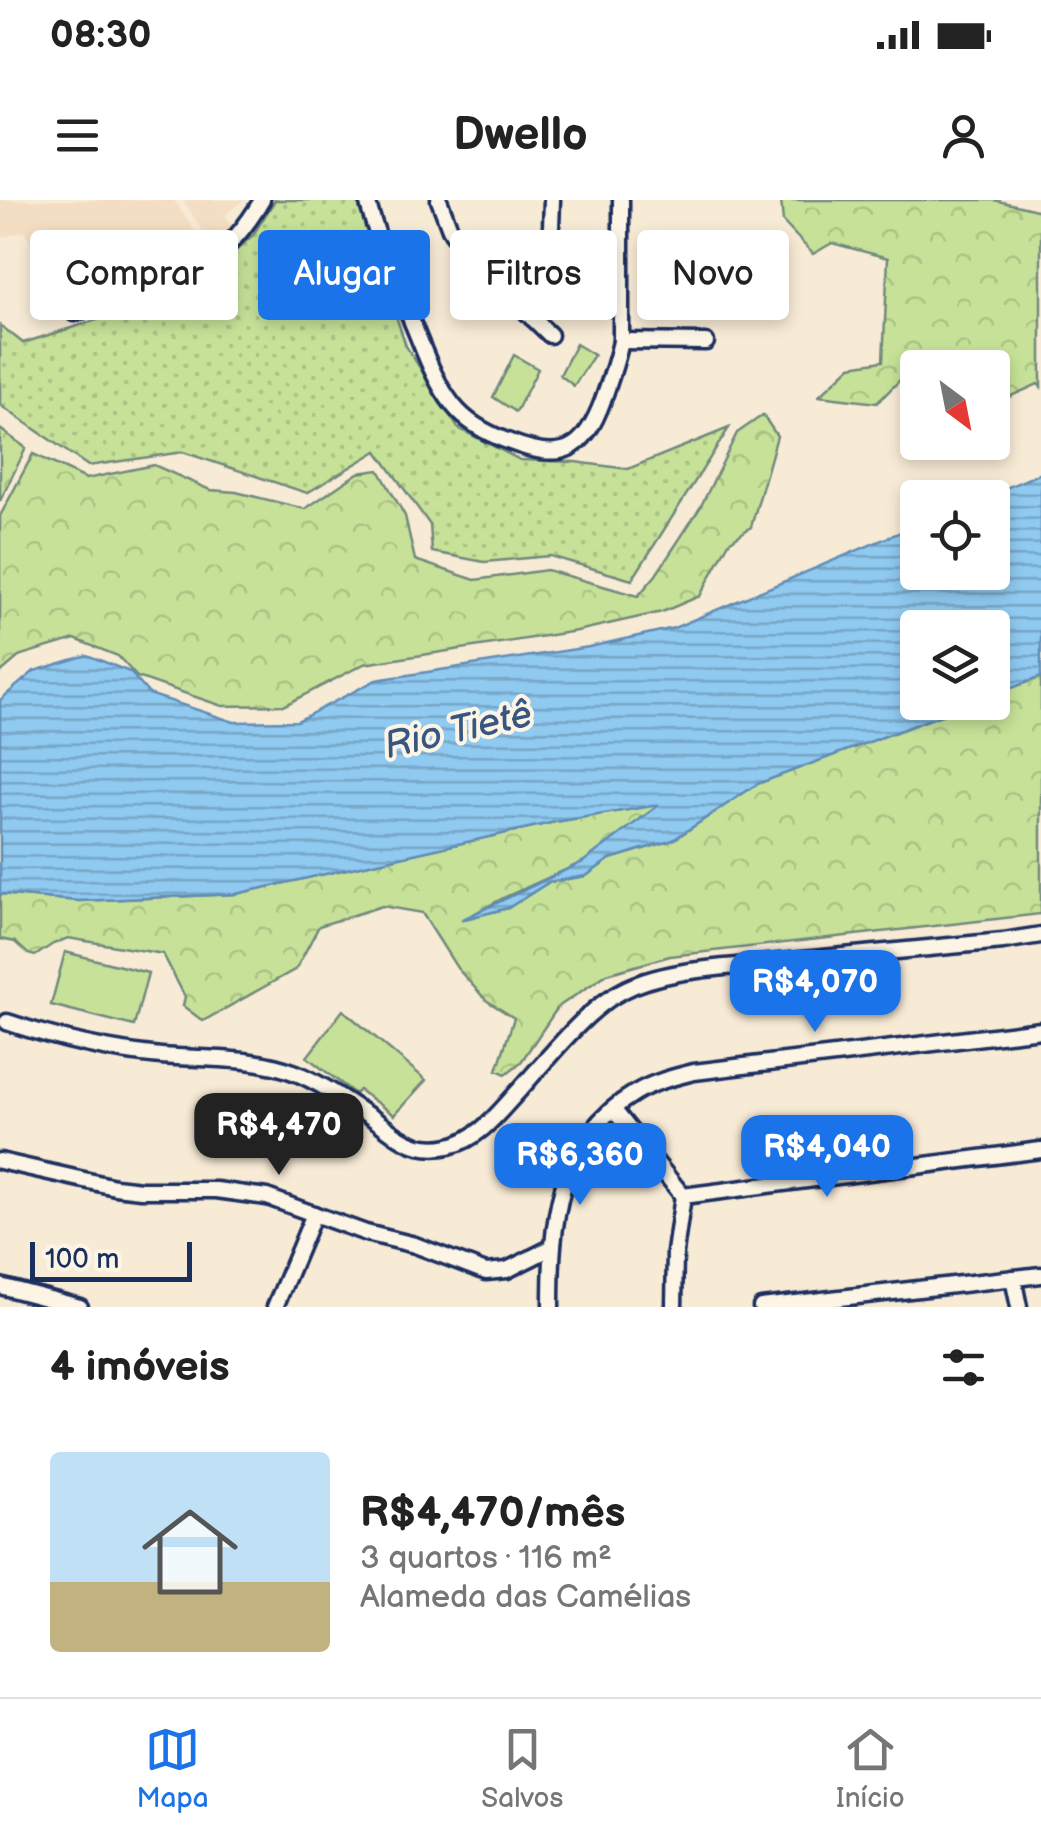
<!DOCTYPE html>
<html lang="pt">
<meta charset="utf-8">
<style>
body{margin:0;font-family:"Balsamiq Sans",sans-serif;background:#f2f2f2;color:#222;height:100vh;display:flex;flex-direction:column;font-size:38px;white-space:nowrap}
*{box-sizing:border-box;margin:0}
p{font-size:32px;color:#767676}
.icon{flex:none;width:55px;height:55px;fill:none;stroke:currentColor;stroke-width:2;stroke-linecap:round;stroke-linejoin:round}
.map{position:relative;height:1107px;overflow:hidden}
.side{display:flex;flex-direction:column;background:#fff;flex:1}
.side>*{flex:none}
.top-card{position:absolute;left:30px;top:30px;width:982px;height:90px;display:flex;gap:20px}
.needle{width:65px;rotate:148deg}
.controls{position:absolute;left:900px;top:150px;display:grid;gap:20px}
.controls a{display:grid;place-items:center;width:110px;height:110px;border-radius:10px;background:#fff;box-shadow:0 5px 15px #0003;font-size:50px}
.scale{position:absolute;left:30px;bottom:25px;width:162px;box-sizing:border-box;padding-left:10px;border:5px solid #1b2f5e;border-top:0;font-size:28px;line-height:35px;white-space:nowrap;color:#1b2f5e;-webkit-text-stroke:8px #fcf5e5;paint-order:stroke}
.price{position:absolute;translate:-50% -85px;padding:0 22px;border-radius:20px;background:#1a73e8;color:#fff;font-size:32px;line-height:65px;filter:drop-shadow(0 2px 5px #0008)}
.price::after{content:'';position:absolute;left:50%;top:60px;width:30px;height:22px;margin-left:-15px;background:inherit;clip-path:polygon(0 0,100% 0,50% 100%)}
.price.on{background:#222;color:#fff}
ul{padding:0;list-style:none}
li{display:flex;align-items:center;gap:30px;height:250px;padding:0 50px}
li+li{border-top:2px solid #e0e0e0}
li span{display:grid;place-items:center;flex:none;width:280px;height:200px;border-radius:10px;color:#555}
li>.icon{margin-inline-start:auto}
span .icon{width:120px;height:120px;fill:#fffc;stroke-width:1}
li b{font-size:42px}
h2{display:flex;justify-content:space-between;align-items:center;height:120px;padding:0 50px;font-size:42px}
.chip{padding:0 35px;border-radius:10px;background:#fff;box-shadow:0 5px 15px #0003;font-size:35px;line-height:90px}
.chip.on{background:#1a73e8;color:#fff}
.status{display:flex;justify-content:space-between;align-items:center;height:70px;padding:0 50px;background:#fff;direction:ltr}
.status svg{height:28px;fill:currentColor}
header{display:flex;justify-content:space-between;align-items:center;height:130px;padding:0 50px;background:#fff;font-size:45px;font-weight:600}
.tab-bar{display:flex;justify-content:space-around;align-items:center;height:140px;border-top:2px solid #e0e0e0;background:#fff;font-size:28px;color:#767676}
.tab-bar a{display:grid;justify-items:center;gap:5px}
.tab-bar .on{color:#1a73e8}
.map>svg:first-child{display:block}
.built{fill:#f3dec3}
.grass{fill:url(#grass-dots);stroke:#71887b;stroke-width:2.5}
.forest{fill:url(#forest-crowns);stroke:#71887b;stroke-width:2.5}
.garden{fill:#c7e298;stroke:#71887b;stroke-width:2.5}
.water{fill:url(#water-rules);stroke:#618cb6;stroke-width:2.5}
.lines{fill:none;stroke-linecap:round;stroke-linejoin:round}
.minor-casing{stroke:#1b2f5e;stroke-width:21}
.minor{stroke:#fcf5e5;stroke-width:14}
.labels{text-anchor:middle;stroke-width:8;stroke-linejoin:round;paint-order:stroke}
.water-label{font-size:38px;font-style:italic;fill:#385682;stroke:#fcf5e5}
</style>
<div class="status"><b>08:30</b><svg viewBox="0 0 49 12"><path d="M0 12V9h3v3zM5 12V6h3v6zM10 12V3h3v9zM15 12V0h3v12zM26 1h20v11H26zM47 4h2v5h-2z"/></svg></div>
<header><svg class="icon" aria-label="menu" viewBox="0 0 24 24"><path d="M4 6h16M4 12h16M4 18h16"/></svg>Dwello<svg class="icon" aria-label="person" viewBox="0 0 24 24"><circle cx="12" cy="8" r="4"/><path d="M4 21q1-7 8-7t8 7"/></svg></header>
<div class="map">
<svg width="1041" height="1107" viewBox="0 0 1041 1107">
<defs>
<pattern id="grass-dots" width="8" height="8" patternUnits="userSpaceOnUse" patternTransform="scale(2.5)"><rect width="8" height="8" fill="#c7e298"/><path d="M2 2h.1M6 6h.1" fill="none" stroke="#aac285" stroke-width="1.8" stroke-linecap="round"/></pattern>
<pattern id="forest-crowns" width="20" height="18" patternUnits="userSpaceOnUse" patternTransform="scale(2.5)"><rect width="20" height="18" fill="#c7e298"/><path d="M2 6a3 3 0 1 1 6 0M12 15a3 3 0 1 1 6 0" fill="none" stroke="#aac285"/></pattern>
<pattern id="water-rules" width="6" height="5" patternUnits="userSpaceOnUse" patternTransform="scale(2.5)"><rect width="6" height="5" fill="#90caf0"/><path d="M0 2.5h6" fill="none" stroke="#75a4c6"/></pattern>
</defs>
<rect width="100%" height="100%" fill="#f8ebd6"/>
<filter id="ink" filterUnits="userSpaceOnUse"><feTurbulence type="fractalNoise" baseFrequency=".01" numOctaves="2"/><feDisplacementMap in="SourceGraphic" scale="20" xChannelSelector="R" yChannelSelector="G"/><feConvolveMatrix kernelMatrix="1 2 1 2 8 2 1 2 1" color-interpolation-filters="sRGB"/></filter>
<g filter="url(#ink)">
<g class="built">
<polygon points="0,0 174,0 200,38 144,59 64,75 62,66 32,46 25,31 0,38"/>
<polygon points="183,0 244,0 225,15 232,26 209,42"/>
</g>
<polygon class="grass" points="275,0 357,0 406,146 458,228 520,260 575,262 628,269 729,228 632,380 550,356 484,362 432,352 430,325 377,251 307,293 183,252 88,266 0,205 0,125 23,143 132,109 201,83 253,35"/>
<g class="forest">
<polygon points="781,0 994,0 1041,11 1041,187 1038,184 993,204 992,168 918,168 917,180 900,180 877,203 819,196 851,166 883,161 888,58 832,43 813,54 783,22"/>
<polygon points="763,215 777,236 751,327 729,342 700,396 662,412 577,431 364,464 285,505 222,506 137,477 118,456 75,439 21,455 0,473 0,316 33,254 86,279 154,265 210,290 236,292 305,309 358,273 379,270 405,316 415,360 475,380 547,370 638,396 656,375 700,308 737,233"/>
<polygon points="0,229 26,248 0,301"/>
<polygon points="1041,477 1041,714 670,756 607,774 558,807 521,862 506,874 497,870 514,818 486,800 457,768 422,713 382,706 319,726 296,769 203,821 183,806 185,797 163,754 68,738 53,744 35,756 28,754 15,742 0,739 0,694 79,701 236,694 555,622 661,604 583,662 505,697 466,718 508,708 549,682 586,676 610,659 673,640 757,584 973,503 992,502 993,495"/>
</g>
<g class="garden">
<polygon points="576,144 594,155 574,186 560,175"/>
<polygon points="514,155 538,169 516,212 493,197"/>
<polygon points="65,752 148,773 134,826 51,805"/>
<polygon points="343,810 426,880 394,915 359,890 355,894 307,857"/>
</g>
<polygon class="water" points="1041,273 1041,477 993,495 992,428 918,428 918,502 973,503 757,584 673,640 610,659 586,676 549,682 508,708 461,720 583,662 659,605 555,622 236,694 79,701 0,694 0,500 34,471 87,455 130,472 149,494 234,522 297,521 376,480 589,447 674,428 917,325 918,372 992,372 992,298 985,297"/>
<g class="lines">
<g class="minor-casing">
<g id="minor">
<path d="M367 0C378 42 396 82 412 122 424 150 434 181 453 205 467 223 488 234 510 242 562 262 584 252 603 200 610 180 617 161 621 141V0"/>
<polyline points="439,0 450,29 463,50 550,135"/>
<path d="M74 113C117 98 174 85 211 59 233 44 249 22 262 0"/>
<polyline points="532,118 549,85 552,0"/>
<polyline points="621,141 706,142"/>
<path d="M7 822C57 839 108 851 161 856 206 860 253 856 296 873 323 884 349 903 374 919 388 929 402 942 419 946 428 948 440 948 449 946 477 940 496 916 514 896 544 864 583 811 622 791 663 769 723 768 769 763 847 756 925 749 1003 741L1041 735"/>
<polyline points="613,909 683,996"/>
<polyline points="0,961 115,987 141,990 216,990 267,997 366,1033 415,1045 486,1072 507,1070 551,1048"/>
<polyline points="1013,1078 1019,1107"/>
<polyline points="0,1086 80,1107"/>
<polyline points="275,1107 314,1014"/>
<path d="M551 1107C551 1025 556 940 635 893 653 882 674 877 694 872L1041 830"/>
<polyline points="674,1107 675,1052 683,996 1041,950"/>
<polyline points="761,1107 1041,1075"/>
</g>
</g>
<use href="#minor" class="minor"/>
</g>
</g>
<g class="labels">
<g class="water-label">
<text transform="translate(458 529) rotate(-13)" y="13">Rio Tietê</text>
</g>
</g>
</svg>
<div class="controls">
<a><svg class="needle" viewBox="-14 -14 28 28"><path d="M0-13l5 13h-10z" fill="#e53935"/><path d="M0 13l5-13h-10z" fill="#767676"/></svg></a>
<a><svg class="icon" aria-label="locate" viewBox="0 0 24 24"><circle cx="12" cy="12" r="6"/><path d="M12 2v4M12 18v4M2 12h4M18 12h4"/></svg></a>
<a><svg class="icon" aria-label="layers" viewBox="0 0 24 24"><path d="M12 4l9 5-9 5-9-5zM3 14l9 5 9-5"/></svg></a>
</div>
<div class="scale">100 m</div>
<b class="price" style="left:815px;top:835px">R$4,070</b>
<b class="price on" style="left:279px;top:978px">R$4,470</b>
<b class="price" style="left:827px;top:1000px">R$4,040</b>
<b class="price" style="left:580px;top:1008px">R$6,360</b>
<div class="top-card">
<a class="chip">Comprar</a>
<a class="chip on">Alugar</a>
<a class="chip">Filtros</a>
<a class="chip">Novo</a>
</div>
</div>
<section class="side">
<h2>4 imóveis<svg class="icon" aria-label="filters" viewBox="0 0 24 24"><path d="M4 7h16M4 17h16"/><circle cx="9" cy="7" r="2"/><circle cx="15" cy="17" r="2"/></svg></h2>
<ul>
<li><span style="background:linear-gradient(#bfe0f5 65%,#c2b280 0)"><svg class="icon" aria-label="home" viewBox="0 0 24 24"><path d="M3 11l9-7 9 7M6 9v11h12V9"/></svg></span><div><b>R$4,470/mês</b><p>3 quartos · 116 m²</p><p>Alameda das Camélias</p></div></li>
</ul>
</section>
<nav class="tab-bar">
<a class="on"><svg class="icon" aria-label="map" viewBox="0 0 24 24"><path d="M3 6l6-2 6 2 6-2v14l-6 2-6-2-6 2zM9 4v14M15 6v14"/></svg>Mapa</a>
<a><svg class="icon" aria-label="saved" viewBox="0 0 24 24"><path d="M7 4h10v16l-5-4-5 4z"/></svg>Salvos</a>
<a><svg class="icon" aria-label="home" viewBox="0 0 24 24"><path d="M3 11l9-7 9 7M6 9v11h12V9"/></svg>Início</a>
</nav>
